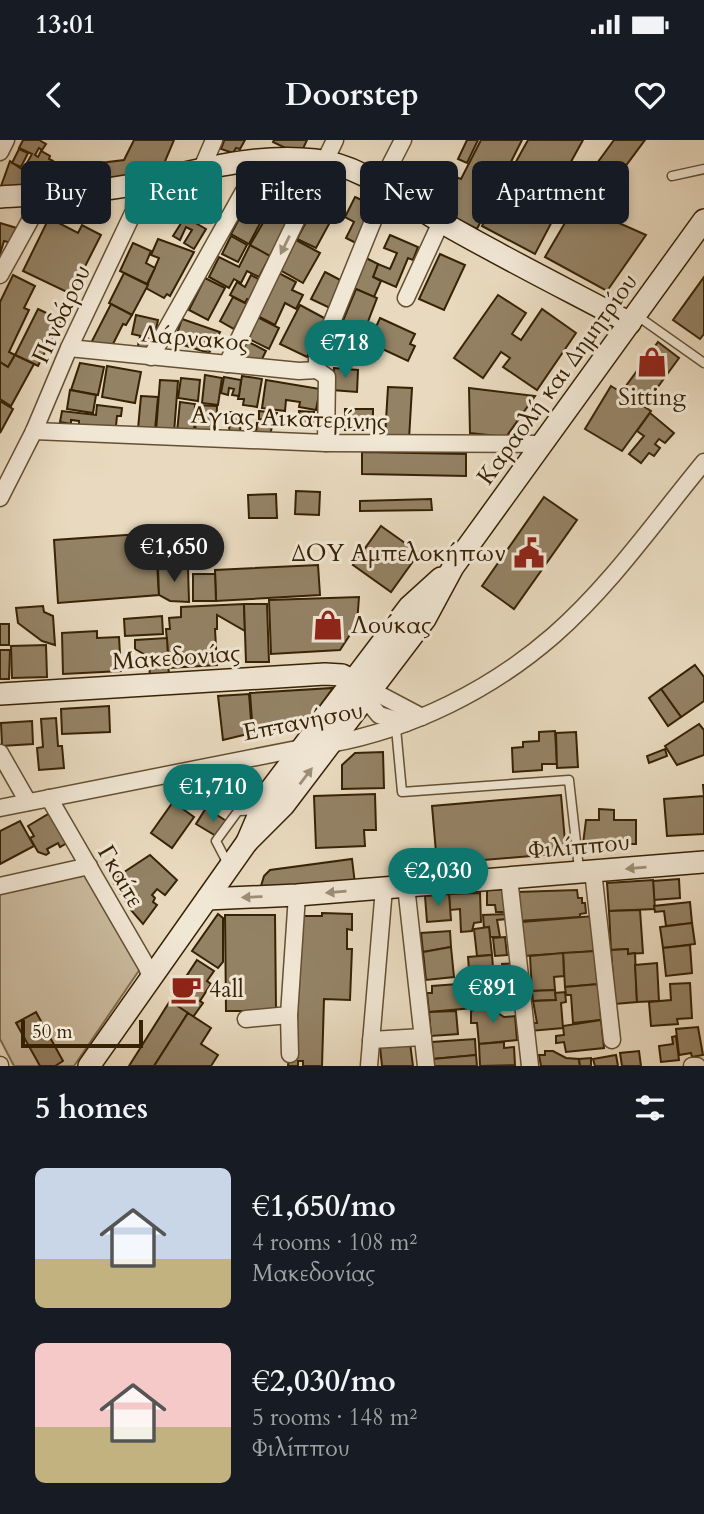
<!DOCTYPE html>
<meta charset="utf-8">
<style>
body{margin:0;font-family:Cardo,serif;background:#242831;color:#f1f3f6;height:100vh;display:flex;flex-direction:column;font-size:26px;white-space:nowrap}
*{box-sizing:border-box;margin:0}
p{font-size:23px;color:#9ea1a6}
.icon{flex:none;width:38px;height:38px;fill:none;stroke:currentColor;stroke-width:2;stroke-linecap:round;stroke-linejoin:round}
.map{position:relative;height:926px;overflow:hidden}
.sheet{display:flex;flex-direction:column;background:#171b24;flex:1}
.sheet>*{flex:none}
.hud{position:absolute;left:21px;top:21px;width:663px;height:63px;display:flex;gap:14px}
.scale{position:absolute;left:21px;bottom:18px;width:122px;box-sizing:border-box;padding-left:7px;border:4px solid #372204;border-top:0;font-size:19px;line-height:24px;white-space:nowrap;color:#372204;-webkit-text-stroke:5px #f1e7d5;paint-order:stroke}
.price{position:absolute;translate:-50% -60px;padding:0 16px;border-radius:24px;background:#0f766e;color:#fff;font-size:23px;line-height:46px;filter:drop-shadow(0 2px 4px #0008)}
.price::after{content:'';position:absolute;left:50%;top:42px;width:21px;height:16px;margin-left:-10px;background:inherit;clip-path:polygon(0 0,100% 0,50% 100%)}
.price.active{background:#222;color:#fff}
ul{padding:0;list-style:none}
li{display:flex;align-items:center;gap:21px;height:175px;padding:0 35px}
li span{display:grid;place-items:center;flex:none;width:196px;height:140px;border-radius:10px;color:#555}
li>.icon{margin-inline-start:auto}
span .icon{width:84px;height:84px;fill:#fffc;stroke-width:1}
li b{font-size:30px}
h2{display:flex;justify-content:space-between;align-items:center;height:84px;padding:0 35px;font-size:30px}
.tag{padding:0 24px;border-radius:10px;background:#171b24;box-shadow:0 4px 10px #0003;font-size:24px;line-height:63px}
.tag.active{background:#0f766e;color:#fff}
.status{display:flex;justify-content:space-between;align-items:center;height:49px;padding:0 35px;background:#171b24;direction:ltr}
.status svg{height:19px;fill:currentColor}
header{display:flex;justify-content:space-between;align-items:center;height:91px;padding:0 35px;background:#171b24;font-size:32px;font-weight:800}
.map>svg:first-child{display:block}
.green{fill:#cbbb9f;stroke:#816e52;stroke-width:2}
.building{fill:#948265;stroke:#372204;stroke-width:2}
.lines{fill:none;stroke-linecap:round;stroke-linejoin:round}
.lane-casing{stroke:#645033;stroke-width:11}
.street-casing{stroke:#645033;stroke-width:19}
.secondary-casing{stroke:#372204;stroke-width:24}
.lane{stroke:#f1e7d5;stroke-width:8}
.street{stroke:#f1e7d5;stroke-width:16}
.secondary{stroke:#f1e7d5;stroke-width:21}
.oneway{fill:#9d8e77}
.labels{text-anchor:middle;stroke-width:6;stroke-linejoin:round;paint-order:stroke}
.street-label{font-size:24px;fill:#372204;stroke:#f1e7d5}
.poi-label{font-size:24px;fill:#372204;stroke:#f1e7d5;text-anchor:start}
</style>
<div class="status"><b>13:01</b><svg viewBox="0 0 49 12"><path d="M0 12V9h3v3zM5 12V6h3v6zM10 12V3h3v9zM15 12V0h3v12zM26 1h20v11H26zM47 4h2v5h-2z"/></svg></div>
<header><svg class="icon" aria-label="back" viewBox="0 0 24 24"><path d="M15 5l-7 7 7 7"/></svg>Doorstep<svg class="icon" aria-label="heart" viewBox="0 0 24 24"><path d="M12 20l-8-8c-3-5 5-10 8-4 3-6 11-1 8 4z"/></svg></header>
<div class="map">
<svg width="704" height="926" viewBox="0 0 704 926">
<rect width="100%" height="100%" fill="#e9dabf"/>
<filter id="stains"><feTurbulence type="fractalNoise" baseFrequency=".00286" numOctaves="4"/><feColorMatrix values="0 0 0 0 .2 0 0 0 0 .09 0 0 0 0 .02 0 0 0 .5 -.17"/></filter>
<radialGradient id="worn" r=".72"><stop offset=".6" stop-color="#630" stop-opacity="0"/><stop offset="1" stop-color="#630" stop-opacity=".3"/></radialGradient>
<polygon class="green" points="86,735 140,829 74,926 14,926 0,899 0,754"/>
<g class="building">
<polygon points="23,0 39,0 46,4 42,10 39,8 35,15 38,17 41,11 50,16 49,19 53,21 39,46 28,47 24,43 27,37 25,36 20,50 0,49 10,21 23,30 32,14 19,8"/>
<polygon points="134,0 174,0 160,33 95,39 100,23 124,20"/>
<polygon points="221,0 245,0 240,9 236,8 233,13 221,9 224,1"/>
<polygon points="274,0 307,0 300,15 273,2"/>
<polygon points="467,0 478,0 467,23 458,19"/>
<polygon points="481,0 522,0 477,89 440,70 456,37 461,39"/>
<polygon points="528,0 583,0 551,58 508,36"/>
<polygon points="614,0 645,0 607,51 587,37"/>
<polygon points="19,9 28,13 21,27 12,23"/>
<polygon points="570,25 579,30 535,114 482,86 508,36 553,59"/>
<polygon points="261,38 279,48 249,104 231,94"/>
<polygon points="284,47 304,53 272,118 250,105"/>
<polygon points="323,50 342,60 316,108 297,99"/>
<polygon points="355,57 373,65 363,85 366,87 360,105 346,98 354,82 345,77"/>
<polygon points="576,64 646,95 607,151 545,117"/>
<polygon points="185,77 206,89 194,109 184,103 192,90 186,87 180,100 173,96"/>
<polygon points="49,78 78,93 82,85 101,95 71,154 23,131"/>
<polygon points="0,83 20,89 15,104 4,101 0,114"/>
<polygon points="390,95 418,107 413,120 408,118 396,147 373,137 378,124 390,129 397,113 384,108"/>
<polygon points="231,96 247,105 238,122 222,114"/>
<polygon points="158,99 194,112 170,156 167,154 164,158 146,148 159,118 151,115"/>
<polygon points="296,100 320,113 303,143 280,130"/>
<polygon points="133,103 151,111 146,123 155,128 147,144 120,131"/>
<polygon points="250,105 270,116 259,137 247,131 241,143 234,139 229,148 209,137 219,117 239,127"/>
<polygon points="440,114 465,125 444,170 419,159"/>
<polygon points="364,117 378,124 373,137 381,141 374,157 351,147"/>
<polygon points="273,130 296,142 292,150 303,155 296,169 285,163 275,185 252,173"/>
<polygon points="325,132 346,143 332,169 311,159"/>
<polygon points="124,133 148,145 132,175 109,163"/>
<polygon points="13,135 35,146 24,168 29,170 9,212 15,215 8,227 0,222 0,162"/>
<polygon points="251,135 260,140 249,160 247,159 245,163 230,155 237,142 245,147"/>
<polygon points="704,137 704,194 700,199 673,180"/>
<polygon points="205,138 225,148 208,180 189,170"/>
<polygon points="356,149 377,158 364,192 342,183"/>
<polygon points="498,155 526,173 512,194 521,200 542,169 576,193 537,250 503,227 510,218 501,212 483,238 454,218"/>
<polygon points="233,157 247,164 234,189 220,181"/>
<polygon points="111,164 132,175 126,185 123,184 109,212 91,203"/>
<polygon points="300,165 326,179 307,217 280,204"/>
<polygon points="38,169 61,180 38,226 15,215"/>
<polygon points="136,175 158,180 154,199 132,194"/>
<polygon points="253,175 279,188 269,209 243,196"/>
<polygon points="380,178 415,194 410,204 415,206 408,221 363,200 371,184 376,187"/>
<polygon points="182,179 220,192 209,213 174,202"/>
<polygon points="340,183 357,190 341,226 324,219"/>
<polygon points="140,197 151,199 148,216 136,214"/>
<polygon points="245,200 266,211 258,227 234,222"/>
<polygon points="658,202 679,218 649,259 643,254 638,261 623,250"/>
<polygon points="15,215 34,224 11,266 0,259 0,222 8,227"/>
<polygon points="80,223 104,227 98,255 71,250"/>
<polygon points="107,226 141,232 135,263 102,257"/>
<polygon points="334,228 358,230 357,252 332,250"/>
<polygon points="205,235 222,238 218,265 202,263"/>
<polygon points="242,236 262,239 257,267 243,265 244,259 238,259"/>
<polygon points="224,237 241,240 239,256 232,255 234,249 229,248 228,255 221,253"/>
<polygon points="181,238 200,240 198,261 178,258"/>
<polygon points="160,240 178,241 174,293 156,291"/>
<polygon points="266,240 320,249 316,270 299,267 300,262 286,260 285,271 262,268"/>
<polygon points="611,246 651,271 622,311 585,289"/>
<polygon points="388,247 412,248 409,299 385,297"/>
<polygon points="469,248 535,256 506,297 470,293"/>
<polygon points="70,250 96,255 93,273 67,269"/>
<polygon points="141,256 158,257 155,290 138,289"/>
<polygon points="0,261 13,269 0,293"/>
<polygon points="180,262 195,264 194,293 177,292"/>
<polygon points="97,265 122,268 121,276 117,276 116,286 106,288 79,285 79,281 71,280 71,284 60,282 62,271 96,275"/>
<polygon points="197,265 217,266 216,295 195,293"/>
<rect x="345" y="269" width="28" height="21"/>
<polygon points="259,271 277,273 277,281 259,279"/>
<polygon points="299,271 314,272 313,287 298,286"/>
<polygon points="230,272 241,273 240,294 229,294"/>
<polygon points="650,273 674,293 665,303 659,299 655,304 660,308 654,316 649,313 641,323 629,314 644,296 637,291"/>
<polygon points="257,283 272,286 270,296 256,293"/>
<polygon points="362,312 466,314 466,336 362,334"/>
<polygon points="296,351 320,352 319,375 295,374"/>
<polygon points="276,354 277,378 249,378 248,355"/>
<polygon points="544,357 577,380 514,469 482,446"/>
<polygon points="431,359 432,370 360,371 360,361"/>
<polygon points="381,386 419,413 391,452 353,425"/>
<polygon points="155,393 159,455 58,463 54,400"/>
<polygon points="189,398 191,426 165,428 164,399"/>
<polygon points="318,425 320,455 216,461 215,430"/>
<polygon points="188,427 189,462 170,461 159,455 158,428"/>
<polygon points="193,434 215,434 216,461 193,461"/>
<polygon points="359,457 357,484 340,510 271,514 269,460"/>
<polygon points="244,464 245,491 217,475 217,489 215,489 217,525 169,528 166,489 170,489 169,478 181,477 181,467"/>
<polygon points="244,464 267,464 269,522 246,522"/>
<polygon points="43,466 44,472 53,476 55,505 42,501 18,483 16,468"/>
<polygon points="162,476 163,494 125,496 124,479"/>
<rect x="0" y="484" width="9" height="21"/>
<polygon points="97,491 97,498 119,497 121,531 63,534 62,493"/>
<polygon points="167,498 169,538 150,539 149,520 147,516 135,509 135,500"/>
<polygon points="46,505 47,537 12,538 11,506"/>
<polygon points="0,510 10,510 9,539 0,539"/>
<polygon points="695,525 704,537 704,561 681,577 661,549"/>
<polygon points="333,548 309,581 253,594 250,553"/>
<polygon points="661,549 681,577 668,586 649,558"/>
<polygon points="249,554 252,593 223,600 218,556"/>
<polygon points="109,566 110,592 62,594 61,569"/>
<polygon points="56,578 58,606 62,606 64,628 39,630 37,608 43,607 41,579"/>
<polygon points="32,581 33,604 2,606 1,583"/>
<polygon points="699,584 704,590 704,615 677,625 665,606"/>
<polygon points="555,591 557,624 542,624 542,630 513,632 512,608 523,607 523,602 539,601 539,592"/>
<polygon points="576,592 578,627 557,628 556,593"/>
<polygon points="665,609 667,616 649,623 647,616"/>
<polygon points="383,612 384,648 342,649 342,625 355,613"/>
<polygon points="703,645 704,645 704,694 667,696 664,659 704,656"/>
<polygon points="232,652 234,662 209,667 207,657"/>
<polygon points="375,654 376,690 364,690 365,706 316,708 314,656"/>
<polygon points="561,655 566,713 437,724 432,666"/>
<polygon points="173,662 194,677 172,708 151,693"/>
<polygon points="206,668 231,684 221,699 196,684"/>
<polygon points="599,669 614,670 614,680 636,680 636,704 583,704 586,680 599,680"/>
<polygon points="50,673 67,703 60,707 58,703 47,709 49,713 46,715 38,712 30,698 34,696 28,686"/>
<polygon points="20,681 34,706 0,724 0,691"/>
<polygon points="150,715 177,740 165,755 157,749 152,755 155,758 153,762 157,765 143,784 130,769 112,740"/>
<polygon points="352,719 355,744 267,748 261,746 264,736 270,730"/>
<polygon points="679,739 680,758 654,760 653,741"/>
<polygon points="653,740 655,769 609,771 607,743"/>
<polygon points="508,749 509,772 496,772 495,765 487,765 487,750"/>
<polygon points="577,750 578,758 582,758 582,763 585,763 586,773 580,774 580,777 518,781 517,752"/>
<polygon points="480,753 481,782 474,783 472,791 461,792 460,769 450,770 449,754"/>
<polygon points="449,754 451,780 427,782 425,756"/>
<polygon points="690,762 692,783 666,786 664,771 655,772 654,766"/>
<polygon points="640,770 643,813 628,814 628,809 611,810 609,771"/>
<polygon points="322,773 352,774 352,790 347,789 347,809 352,809 350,860 324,859 322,926 303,926 303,921 298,921 298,926 288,926 300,776 322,776"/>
<polygon points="218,774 223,778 223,822 218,828 192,811"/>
<polygon points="507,774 507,779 497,780 500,797 490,797 489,787 484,788 483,775"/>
<polygon points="225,775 275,775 276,871 226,871"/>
<polygon points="594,776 597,811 524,816 522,782"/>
<polygon points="692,783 695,804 663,808 660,787"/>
<polygon points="489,787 492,815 477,816 474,789"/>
<polygon points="450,791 451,807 423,812 421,793"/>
<polygon points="505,797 507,815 495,816 493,798"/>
<polygon points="690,805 692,833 666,836 663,808"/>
<polygon points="451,807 454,837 426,840 423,812"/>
<polygon points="628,809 628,814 635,813 637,862 615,864 611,810"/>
<polygon points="597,811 599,844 565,847 563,813"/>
<polygon points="563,813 564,836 554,837 555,850 532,851 530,816"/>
<polygon points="492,815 494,840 470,842 468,817"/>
<polygon points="197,820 214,831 207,841 211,844 200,861 203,863 193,877 170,861"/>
<polygon points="517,823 518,837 503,838 502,824"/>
<polygon points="657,823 659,861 637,862 635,825"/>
<polygon points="508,839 510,861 481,864 479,841"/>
<polygon points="471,843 473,868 429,872 427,853 432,853 432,846"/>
<polygon points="690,843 692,878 677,879 678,884 651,886 649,862 671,860 670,844"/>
<polygon points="599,844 601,880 573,883 571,855 566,855 565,847"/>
<polygon points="555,850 556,860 533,861 532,851"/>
<polygon points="565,852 566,862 561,863 563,888 530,891 530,883 537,883 533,861 556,860 555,853"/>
<polygon points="170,861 188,873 154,926 129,926"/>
<polygon points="485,864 504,877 515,876 517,900 479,904 477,883 471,883 471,871 474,870 474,865"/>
<polygon points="456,871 458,894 431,896 429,872"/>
<polygon points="36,872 63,921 55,926 40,926 16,883"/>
<polygon points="188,873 211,888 201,904 218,915 211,926 154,926"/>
<polygon points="601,880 604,908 566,912 564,902 556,903 556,896 564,895 563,886"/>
<polygon points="698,887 703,915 692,917 691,913 679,915 676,889"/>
<polygon points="676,896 679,920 661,922 659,906 673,904 672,897"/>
<polygon points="475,899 476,915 433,919 432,902"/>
<polygon points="504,902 504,908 514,907 515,925 480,926 479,904"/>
<polygon points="410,903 413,926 382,926 380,907"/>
<polygon points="545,911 553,911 566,918 579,919 580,926 541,926 539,915 545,915"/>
<polygon points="639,911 641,926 622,926 620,913"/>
<polygon points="476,915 477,926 433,926 433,919"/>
<polygon points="616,915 618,926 595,926 593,919"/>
<polygon points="591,918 591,926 580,926 579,919"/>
</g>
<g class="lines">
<g class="lane-casing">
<g id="lane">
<polyline points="672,36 704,29"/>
<polyline points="636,175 704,223"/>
<polyline points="396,588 402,652 569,640 579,729"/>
<polyline points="228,724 216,701 238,671 259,670"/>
</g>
</g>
<g class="street-casing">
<g id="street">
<polyline points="0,12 6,0"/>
<polyline points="202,28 214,0"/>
<polyline points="380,45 403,0"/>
<polyline points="0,135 44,55"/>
<polyline points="406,158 441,82"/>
<polyline points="69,208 299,231 317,230"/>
<polyline points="151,217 262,19"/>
<polyline points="227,224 335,0"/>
<polyline points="34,291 326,303 543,304"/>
<polyline points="326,303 327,237 317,230 317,219 386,49"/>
<polyline points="0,358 34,291 69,208 134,71 135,44"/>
<polyline points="371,550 422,577"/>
<polyline points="365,558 379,575 406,583"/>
<path d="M330 604C412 589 491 550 554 495 611 445 656 380 704 322"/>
<polyline points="0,613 28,662"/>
<polyline points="49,658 147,827 151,839"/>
<polyline points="0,668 302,608"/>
<polyline points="593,731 612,900"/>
<polyline points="509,738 530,926"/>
<polyline points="0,746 89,726"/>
<polyline points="406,746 426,926"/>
<polyline points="289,875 290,914"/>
<polyline points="246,879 289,875 297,755"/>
<polyline points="371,900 423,897"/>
<polyline points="0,925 0,926"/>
<polyline points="369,926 384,748"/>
<polyline points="692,926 697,926"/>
</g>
</g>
<g class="secondary-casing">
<g id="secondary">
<path d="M0 57C45 54 93 53 137 44 197 31 253 13 315 20 363 25 402 60 443 83 504 118 568 150 630 183"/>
<polyline points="0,554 325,534 342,535 365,547"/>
<polyline points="247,702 284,665 425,479 453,427 704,80"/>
<polyline points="207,759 297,755 704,722"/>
<polyline points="89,926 247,702 268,653 409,467 441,438"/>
</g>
</g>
<use href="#lane" class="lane"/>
<use href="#street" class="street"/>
<use href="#secondary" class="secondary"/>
</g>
<defs><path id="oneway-solid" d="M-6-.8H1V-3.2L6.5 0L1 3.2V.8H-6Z" transform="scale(1.75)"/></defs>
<g class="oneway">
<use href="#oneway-solid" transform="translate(285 105) rotate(116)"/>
<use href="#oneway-solid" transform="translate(306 636) rotate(-53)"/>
<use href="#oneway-solid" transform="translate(636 728) rotate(175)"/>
<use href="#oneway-solid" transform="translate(336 752) rotate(175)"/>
<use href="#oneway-solid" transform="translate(252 757) rotate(178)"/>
</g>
<defs>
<g id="shop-bare" transform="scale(2.415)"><path d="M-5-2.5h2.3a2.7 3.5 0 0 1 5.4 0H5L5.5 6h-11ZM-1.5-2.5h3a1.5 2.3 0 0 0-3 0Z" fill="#8f2418" stroke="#f1e7d5" stroke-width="2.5" paint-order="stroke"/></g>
<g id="civic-bare" transform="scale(2.415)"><path d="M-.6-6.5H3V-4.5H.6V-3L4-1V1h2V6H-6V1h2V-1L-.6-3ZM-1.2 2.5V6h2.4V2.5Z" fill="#8f2418" stroke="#f1e7d5" stroke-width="2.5" paint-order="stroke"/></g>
<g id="cafe-bare" transform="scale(2.415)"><path d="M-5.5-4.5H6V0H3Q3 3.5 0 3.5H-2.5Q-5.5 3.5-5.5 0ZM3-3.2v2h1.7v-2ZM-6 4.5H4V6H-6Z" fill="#8f2418" stroke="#f1e7d5" stroke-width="2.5" paint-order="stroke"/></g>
</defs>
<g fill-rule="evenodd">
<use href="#shop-bare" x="652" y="222"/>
<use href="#civic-bare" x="529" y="413"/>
<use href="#shop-bare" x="328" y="485"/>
<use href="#cafe-bare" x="186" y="849"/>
</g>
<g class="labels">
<g class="street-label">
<text transform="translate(61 174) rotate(-65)" y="8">Πινδάρου</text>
<text transform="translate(195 198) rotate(5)" y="8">Λάρνακος</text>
<text transform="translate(557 239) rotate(-54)" y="8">Καραολή και Δημητρίου</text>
<text transform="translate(289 278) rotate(2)" y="8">Αγιας Αικατερίνης</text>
<text transform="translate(176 517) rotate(-4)" y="8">Μακεδονίας</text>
<text transform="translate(303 581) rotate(-11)" y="8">Επτανήσου</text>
<text transform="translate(579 706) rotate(-5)" y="8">Φιλίππου</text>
<text transform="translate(121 736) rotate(60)" y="8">Γκαίτε</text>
</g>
<g class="poi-label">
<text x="652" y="265" text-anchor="middle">Sitting</text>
<text x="506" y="421" text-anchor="end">ΔΟΥ Αμπελοκήπων</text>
<text x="351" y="493">Λούκας</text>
<text x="209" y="857">4all</text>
</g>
</g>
<rect width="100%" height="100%" filter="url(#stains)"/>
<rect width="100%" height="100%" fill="url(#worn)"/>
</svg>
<div class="scale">50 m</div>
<b class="price" style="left:345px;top:240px">€718</b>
<b class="price active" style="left:174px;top:444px">€1,650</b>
<b class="price" style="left:213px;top:684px">€1,710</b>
<b class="price" style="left:438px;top:768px">€2,030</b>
<b class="price" style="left:493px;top:885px">€891</b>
<div class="hud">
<a class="tag">Buy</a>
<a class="tag active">Rent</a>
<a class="tag">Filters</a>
<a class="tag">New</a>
<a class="tag">Apartment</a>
</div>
</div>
<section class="sheet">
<h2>5 homes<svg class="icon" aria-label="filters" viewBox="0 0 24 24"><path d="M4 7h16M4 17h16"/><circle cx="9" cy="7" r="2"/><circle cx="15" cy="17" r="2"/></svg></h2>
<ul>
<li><span style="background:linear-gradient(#c9d6e8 65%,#c2b280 0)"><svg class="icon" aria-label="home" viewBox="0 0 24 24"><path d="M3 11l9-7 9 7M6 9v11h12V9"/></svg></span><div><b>€1,650/mo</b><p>4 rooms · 108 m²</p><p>Μακεδονίας</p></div></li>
<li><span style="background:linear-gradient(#f6c9c9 60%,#c2b280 0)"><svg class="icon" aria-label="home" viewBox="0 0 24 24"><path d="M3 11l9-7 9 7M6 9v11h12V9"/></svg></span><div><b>€2,030/mo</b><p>5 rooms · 148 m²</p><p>Φιλίππου</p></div></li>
</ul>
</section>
